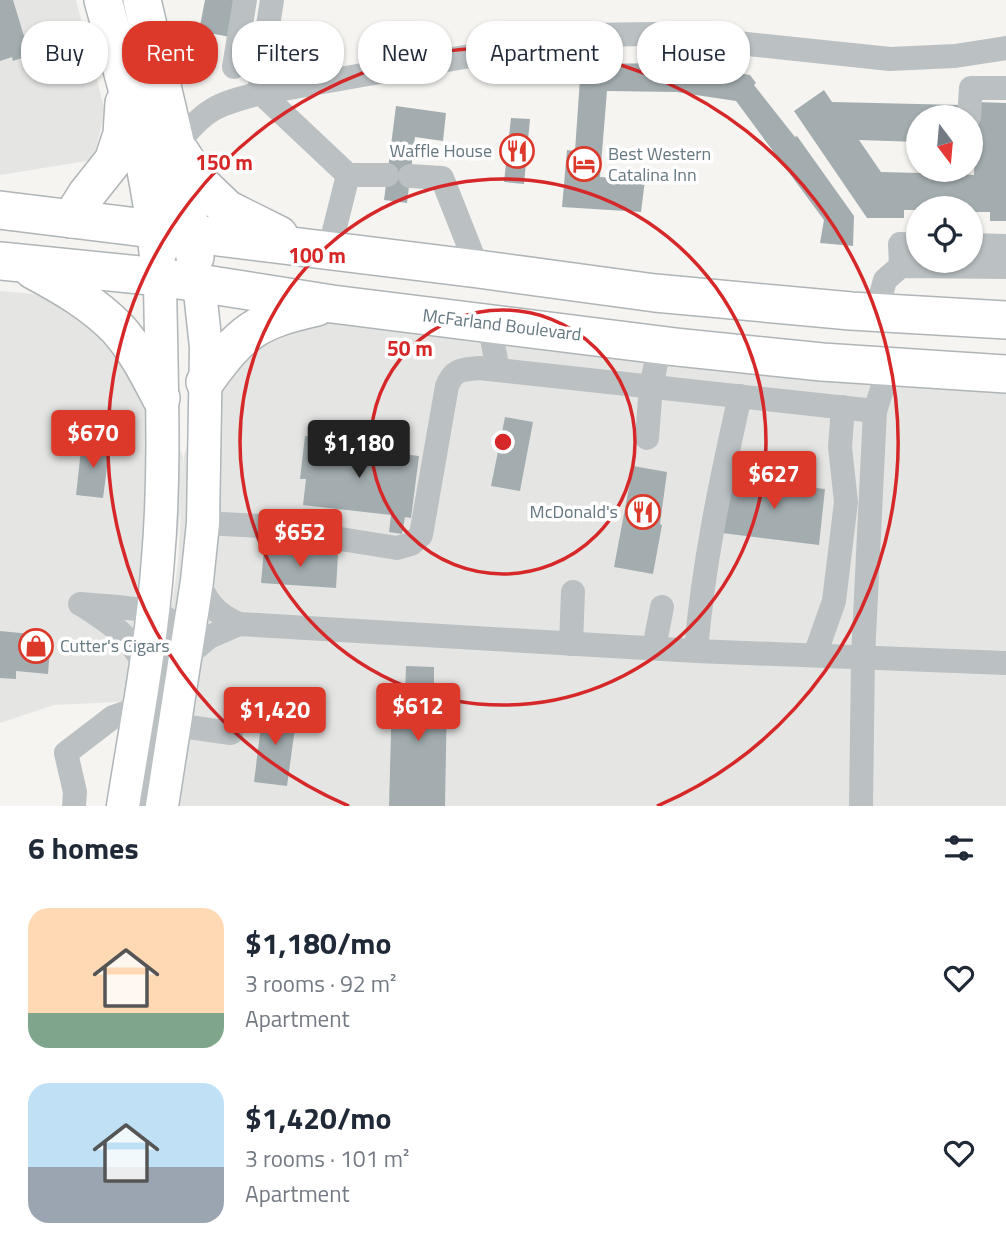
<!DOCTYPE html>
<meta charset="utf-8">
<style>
body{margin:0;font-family:"Titillium Web",sans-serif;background:#f6f6f7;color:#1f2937;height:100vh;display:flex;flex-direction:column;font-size:26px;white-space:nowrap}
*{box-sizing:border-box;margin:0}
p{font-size:23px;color:#747a83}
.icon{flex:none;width:38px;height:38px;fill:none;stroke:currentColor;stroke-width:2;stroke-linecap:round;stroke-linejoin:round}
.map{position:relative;height:806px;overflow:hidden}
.side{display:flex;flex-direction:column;background:#fff;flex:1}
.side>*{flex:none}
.hud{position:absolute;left:21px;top:21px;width:964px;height:63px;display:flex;gap:14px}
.needle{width:46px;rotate:164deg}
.buttons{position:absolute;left:906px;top:105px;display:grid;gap:14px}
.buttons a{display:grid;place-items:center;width:77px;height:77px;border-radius:50%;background:#fff;box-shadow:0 2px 5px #0004;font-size:35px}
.price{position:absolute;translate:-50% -60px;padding:0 16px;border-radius:7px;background:#dc392a;color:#fff;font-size:23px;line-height:46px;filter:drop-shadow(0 2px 4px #0008)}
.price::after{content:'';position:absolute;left:50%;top:42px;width:21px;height:16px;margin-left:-10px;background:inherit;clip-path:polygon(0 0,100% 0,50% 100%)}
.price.active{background:#222;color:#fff}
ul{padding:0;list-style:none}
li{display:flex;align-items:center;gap:21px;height:175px;padding:0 28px}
li span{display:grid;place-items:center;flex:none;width:196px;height:140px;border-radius:21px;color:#555}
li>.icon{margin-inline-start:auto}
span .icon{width:84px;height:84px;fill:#fffc;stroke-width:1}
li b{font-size:30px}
h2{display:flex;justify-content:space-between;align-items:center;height:84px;padding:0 28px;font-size:30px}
.chip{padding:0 24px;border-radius:28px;background:#fff;box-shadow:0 2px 5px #0004;font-size:24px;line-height:63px}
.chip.active{background:#dc392a;color:#fff}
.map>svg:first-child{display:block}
.built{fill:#e5e6e4}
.building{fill:#a3adb0}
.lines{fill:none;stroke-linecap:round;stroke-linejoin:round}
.major-casing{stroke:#afb5b8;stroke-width:35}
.highway-casing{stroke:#afb4b6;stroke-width:40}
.minor{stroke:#bbc1c3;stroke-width:24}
.major{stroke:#fff;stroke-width:32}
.highway{stroke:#fff;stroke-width:37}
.ring{fill:none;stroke:#d62828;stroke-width:3.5}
.labels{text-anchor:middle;stroke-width:7;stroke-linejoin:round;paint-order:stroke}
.poi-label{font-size:18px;fill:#657881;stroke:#fff;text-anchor:end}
.street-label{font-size:18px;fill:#657881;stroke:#fff}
.centre{fill:#d62828;stroke:#fff;stroke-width:3.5}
.ring-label{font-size:21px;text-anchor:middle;font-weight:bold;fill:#d62828;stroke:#fff;stroke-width:7;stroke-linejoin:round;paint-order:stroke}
</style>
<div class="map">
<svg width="1006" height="806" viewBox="0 0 1006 806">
<rect width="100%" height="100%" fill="#f5f4f1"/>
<g class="built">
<polygon points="0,0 76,0 105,111 93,160 0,175"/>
<polygon points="0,291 70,297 144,376 183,456 182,479 184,455 220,367 289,318 1006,374 1006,806 143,806 178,563 181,508 157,700 54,705 0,723"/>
</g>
<g class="building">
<polygon points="0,0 13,0 24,36 27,35 30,45 22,58 13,61 12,57 0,61"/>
<polygon points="205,0 237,0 230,37 199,31"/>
<polygon points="674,63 750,75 756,83 754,85 795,137 797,136 854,216 853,246 820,243 824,220 736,101 676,92 607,91 600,177 645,180 641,212 562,207 567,150 575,151 581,64"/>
<polygon points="824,90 832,102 961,105 960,117 919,117 919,142 859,140 881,172 921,173 921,170 959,170 958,174 974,175 976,102 1006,103 1006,221 990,221 990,212 971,212 971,208 919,208 919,210 904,210 904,218 867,218 794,111"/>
<polygon points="396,106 446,113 443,141 415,137 407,203 384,200"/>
<polygon points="511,118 530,119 524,184 504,182"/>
<polygon points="505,417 533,422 520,491 491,486"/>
<polygon points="305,436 344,441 343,447 419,456 411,518 405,517 402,534 389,532 391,515 303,505 306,479 300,479"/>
<polygon points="82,441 110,445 103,498 76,495"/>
<polygon points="633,466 667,472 660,524 662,525 653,574 614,567"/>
<polygon points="729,478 825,489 819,545 722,533"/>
<polygon points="264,549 338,555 336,588 261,583"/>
<polygon points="0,631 51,636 48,674 16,671 16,679 0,678"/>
<polygon points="406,666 434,667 434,697 447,697 445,806 389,806 392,696 405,696"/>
<polygon points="263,709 297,713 287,786 254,782"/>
</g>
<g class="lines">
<g class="major-casing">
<g id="major">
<path d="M123 806C136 724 152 642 158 559 166 465 161 371 160 277"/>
<polyline points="162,806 197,581 203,523 206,347 199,283"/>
</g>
</g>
<g class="highway-casing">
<g id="highway">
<path d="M103 0C126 83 150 166 158 252"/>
<polyline points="142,0 176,146 195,257"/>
<polyline points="181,153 202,185 227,209 279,235"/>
<polyline points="0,210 478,269 655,293 851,311 1006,320"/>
<polyline points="71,219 86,195 113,161 122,134 124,103"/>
<polyline points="0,261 160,277 332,304 676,347 822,362 1006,374"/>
<path d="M33 270C63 286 94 304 118 329 136 349 149 375 161 398"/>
<path d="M205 382C242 331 255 321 317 307"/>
</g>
</g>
<g class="minor">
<polyline points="234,67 245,0"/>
<polyline points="261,93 348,175 387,175"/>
<polyline points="261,93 260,75 272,0"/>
<polyline points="969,117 971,88 1006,88"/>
<path d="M176 146C204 109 217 104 261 93L588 35 652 34 890 59 955 56 1006 48"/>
<polyline points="410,176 442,178 478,269"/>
<polyline points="971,245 1006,246"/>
<polyline points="329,251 348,175"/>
<polyline points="901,266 900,244 919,245"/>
<polyline points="876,313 885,280 901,266 1006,267"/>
<polyline points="489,323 498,370"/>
<polyline points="647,438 651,387 660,345"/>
<path d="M203 523 259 526 397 548 411 544 421 535 447 386C454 369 461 370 479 368L875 411"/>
<path d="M197 576C205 601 215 614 239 624L696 651 1006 663"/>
<path d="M80 604C98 606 158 607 168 620 173 625 172 630 171 636L145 801 147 806"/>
<path d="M84 606C115 627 126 632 145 666"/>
<polyline points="571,644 573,592"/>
<polyline points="654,648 662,607"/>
<path d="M696 651C703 565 721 480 740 396"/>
<polyline points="815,655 834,601 846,502 840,447 843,407"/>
<polyline points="184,658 209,637 239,624"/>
<polyline points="174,725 231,733"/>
<polyline points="74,806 75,792 66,753 113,717 139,708"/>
<polyline points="861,806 863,657 875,411 889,367"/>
</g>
<use href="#major" class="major"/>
<use href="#highway" class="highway"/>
</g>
<g class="ring">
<circle cx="503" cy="442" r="132"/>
<circle cx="503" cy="442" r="263"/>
<path d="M349 806A395 395 0 1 1 657 806"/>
</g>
<defs>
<g id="restaurant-ring" transform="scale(1.75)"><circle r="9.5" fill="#fff" stroke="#dc392a" stroke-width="1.5"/><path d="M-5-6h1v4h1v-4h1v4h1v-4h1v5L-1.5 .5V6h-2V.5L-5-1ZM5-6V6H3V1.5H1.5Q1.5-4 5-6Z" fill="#dc392a"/></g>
<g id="hotel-ring" transform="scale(1.75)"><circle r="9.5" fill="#fff" stroke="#dc392a" stroke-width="1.5"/><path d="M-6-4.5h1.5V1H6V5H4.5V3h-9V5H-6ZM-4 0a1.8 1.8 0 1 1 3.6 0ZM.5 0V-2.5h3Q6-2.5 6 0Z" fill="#dc392a"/></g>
<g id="shop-ring" transform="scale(1.75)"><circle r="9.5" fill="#fff" stroke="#dc392a" stroke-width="1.5"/><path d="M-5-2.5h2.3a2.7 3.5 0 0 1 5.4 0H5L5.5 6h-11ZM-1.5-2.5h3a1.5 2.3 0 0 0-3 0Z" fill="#dc392a"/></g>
</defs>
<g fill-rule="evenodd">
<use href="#restaurant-ring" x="517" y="151"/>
<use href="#hotel-ring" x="584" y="164"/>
<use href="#restaurant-ring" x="643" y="512"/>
<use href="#shop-ring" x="36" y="646"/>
</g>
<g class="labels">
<g class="poi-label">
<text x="492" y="157">Waffle House</text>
<text x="608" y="160" text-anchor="start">Best Western<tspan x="608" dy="21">Catalina Inn</tspan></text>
<text x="618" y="518">McDonald's</text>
<text x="60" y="652" text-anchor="start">Cutter's Cigars</text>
</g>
<g class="street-label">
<text transform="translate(502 325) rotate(7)" y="6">McFarland Boulevard</text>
</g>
</g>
<circle cx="503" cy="442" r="10" class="centre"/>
<g class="ring-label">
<text x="224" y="170">150 m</text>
<text x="317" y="263">100 m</text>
<text x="410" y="356">50 m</text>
</g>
</svg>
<div class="buttons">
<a><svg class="needle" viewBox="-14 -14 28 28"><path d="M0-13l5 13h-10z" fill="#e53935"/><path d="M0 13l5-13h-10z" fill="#747a83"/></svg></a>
<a><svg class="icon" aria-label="locate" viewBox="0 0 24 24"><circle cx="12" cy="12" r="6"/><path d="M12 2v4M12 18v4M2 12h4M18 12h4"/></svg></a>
</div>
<b class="price" style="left:93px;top:470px">$670</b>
<b class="price active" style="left:359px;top:480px">$1,180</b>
<b class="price" style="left:774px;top:511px">$627</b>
<b class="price" style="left:300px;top:569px">$652</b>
<b class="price" style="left:418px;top:743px">$612</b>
<b class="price" style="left:275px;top:747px">$1,420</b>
<div class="hud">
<a class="chip">Buy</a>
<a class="chip active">Rent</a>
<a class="chip">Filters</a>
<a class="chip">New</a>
<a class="chip">Apartment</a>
<a class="chip">House</a>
</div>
</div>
<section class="side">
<h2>6 homes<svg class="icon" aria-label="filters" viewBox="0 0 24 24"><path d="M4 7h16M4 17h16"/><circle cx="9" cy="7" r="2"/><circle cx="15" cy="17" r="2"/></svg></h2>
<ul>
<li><span style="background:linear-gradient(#ffd9b3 75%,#7fa58c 0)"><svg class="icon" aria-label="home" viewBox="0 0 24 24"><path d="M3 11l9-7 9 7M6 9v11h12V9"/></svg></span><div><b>$1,180/mo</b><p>3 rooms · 92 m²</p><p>Apartment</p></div><svg class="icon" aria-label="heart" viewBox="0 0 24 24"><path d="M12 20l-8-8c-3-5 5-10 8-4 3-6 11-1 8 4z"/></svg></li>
<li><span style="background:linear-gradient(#bfe0f5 60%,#9aa5b1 0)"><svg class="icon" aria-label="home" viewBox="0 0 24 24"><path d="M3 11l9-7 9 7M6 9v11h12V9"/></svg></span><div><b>$1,420/mo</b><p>3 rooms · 101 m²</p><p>Apartment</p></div><svg class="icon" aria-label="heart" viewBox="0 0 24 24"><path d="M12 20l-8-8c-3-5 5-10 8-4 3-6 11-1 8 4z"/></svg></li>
</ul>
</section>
